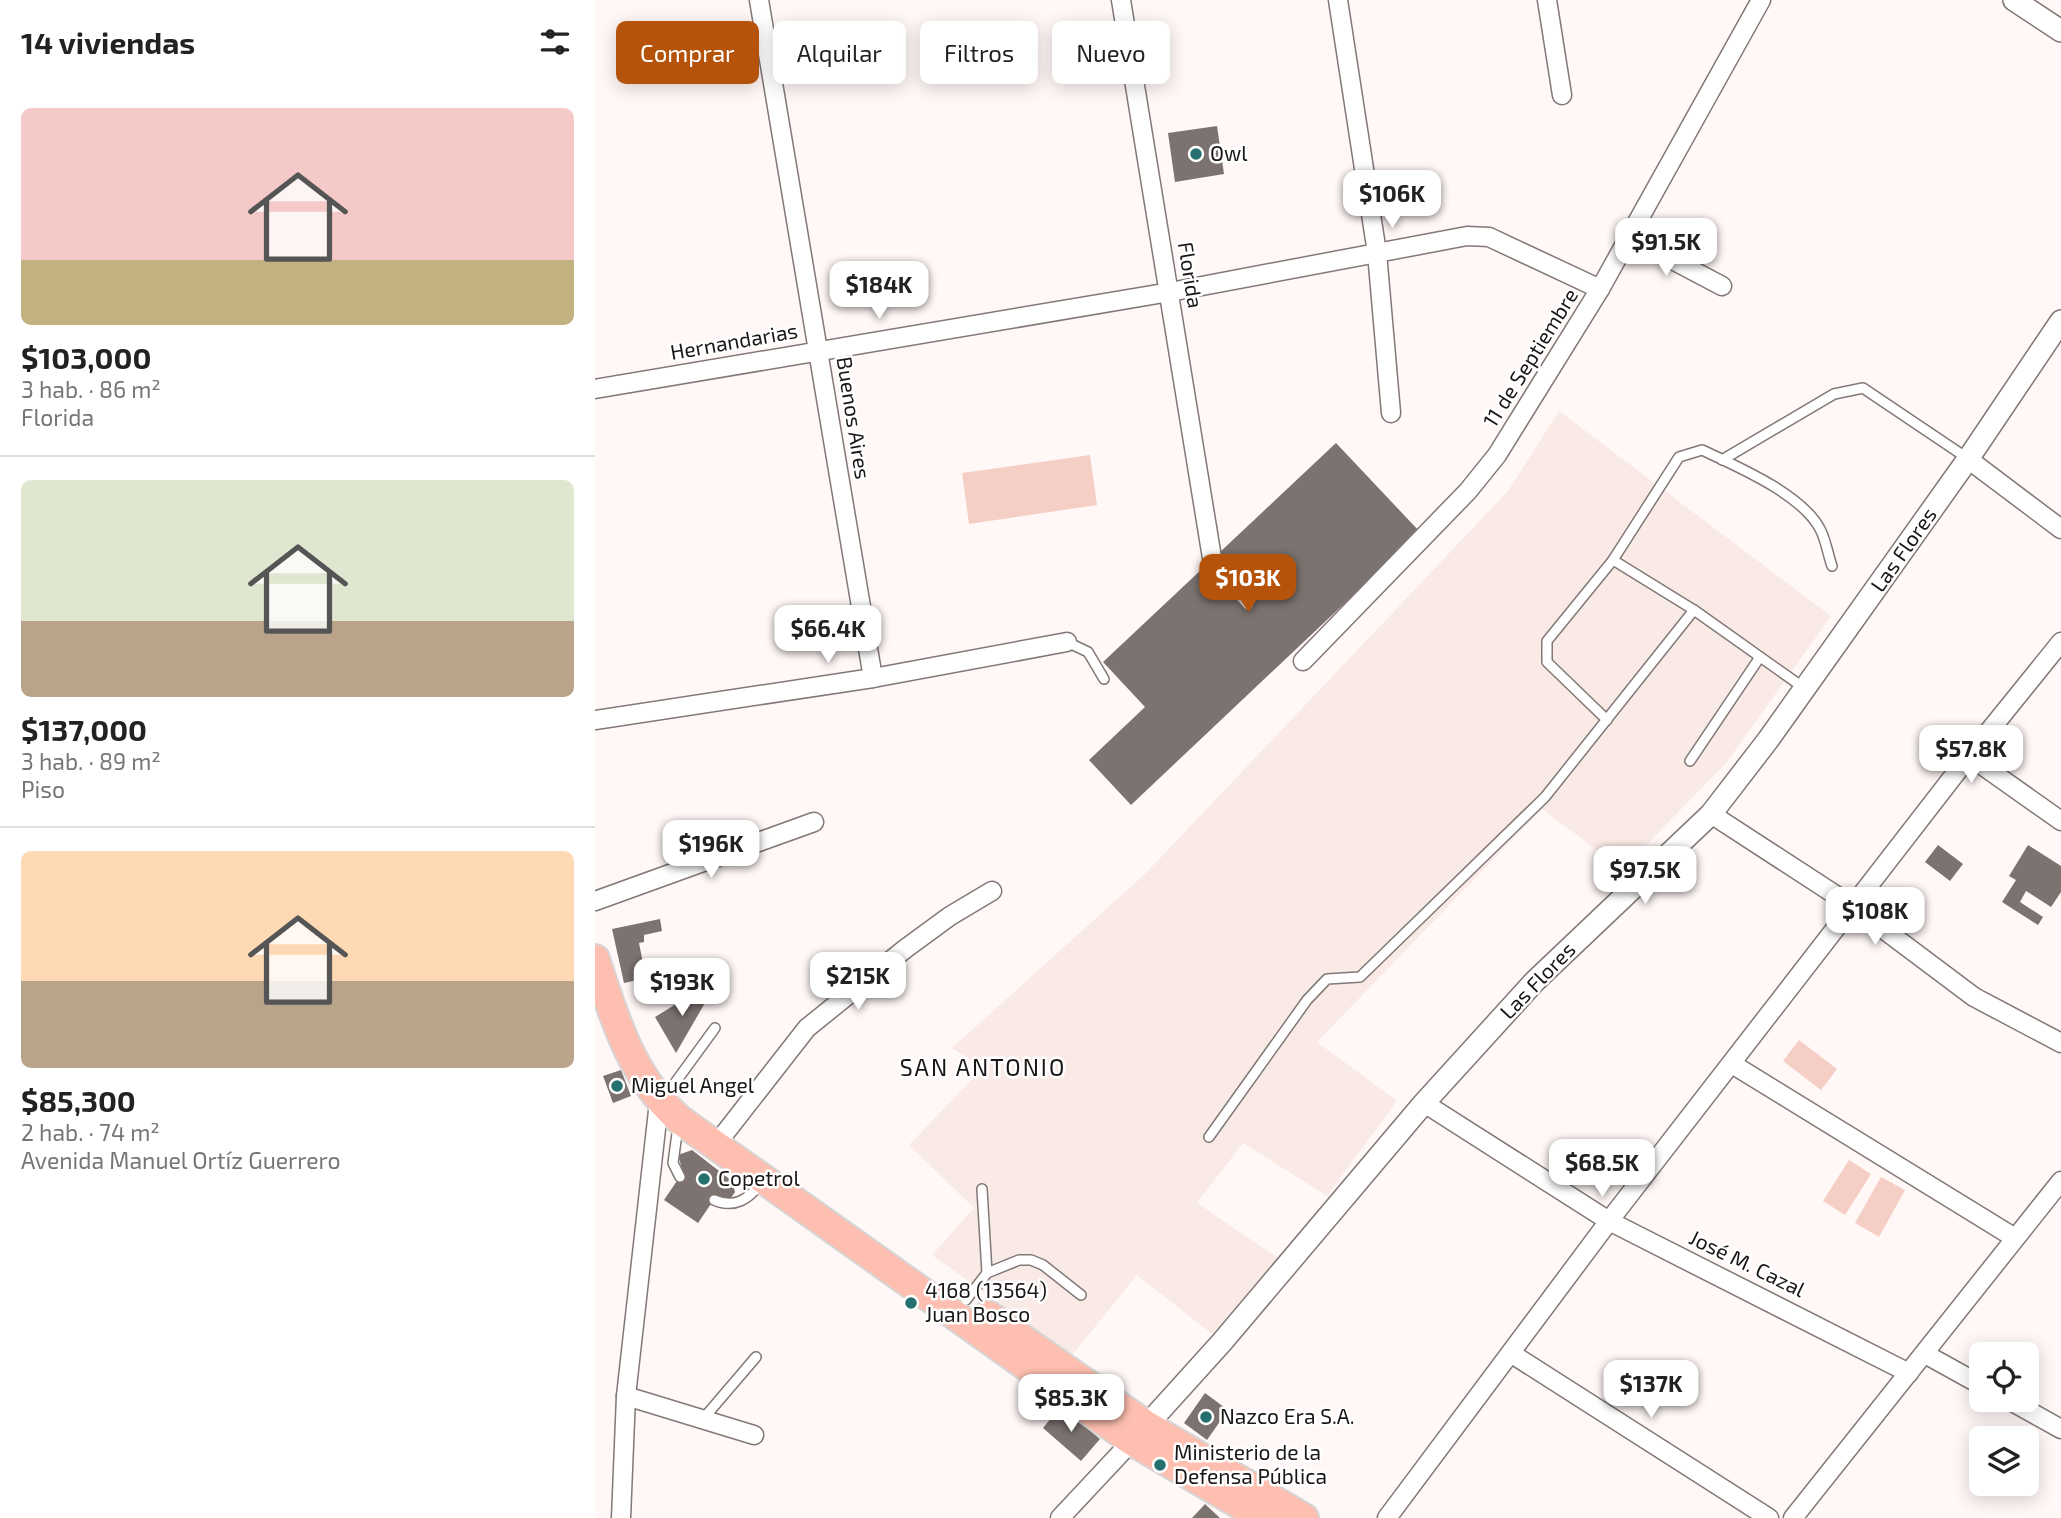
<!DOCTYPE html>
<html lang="es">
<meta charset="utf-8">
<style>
body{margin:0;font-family:"Exo 2",sans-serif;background:#f2f2f2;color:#222;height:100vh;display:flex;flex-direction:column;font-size:26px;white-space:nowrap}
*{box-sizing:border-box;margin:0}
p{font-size:23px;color:#767676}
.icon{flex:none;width:38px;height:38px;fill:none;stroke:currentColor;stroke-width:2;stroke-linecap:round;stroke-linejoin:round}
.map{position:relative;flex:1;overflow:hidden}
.panel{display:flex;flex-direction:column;background:#fff;width:595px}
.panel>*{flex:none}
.guide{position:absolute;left:21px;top:21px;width:665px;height:63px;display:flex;gap:14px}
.fabs{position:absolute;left:1374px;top:1342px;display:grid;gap:14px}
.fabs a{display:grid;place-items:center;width:70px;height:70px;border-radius:10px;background:#fff;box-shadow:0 4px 18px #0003;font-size:35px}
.price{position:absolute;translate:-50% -60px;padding:0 16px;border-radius:14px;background:#fff;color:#222;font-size:23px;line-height:46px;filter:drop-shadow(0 2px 4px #0008)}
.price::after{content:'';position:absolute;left:50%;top:42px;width:21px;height:16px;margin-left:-10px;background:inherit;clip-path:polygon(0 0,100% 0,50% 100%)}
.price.current{background:#b45309;color:#fff}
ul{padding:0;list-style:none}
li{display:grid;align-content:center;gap:14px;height:371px;padding:0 21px}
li+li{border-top:2px solid #e0e0e0}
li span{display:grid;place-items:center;height:217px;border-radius:10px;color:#555}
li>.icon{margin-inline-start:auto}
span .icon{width:126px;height:126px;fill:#fffc;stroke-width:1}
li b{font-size:30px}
h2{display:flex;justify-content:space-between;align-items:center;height:84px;padding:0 21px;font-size:30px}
.pill{padding:0 24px;border-radius:10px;background:#fff;box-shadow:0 4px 18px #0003;font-size:24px;line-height:63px}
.pill.current{background:#b45309;color:#fff}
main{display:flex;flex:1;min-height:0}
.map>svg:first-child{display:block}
.built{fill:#f9eae6}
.green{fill:#f5cfc5}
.building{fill:#7c7370}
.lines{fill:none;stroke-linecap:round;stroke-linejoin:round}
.service-casing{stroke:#827876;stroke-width:12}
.minor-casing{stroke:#827876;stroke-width:21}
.tertiary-casing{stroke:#827876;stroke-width:24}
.primary-casing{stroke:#d6d5d5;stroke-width:32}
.service{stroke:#fff;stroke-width:9}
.minor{stroke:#fff;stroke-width:18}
.tertiary{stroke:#fff;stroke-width:21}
.primary{stroke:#febfb0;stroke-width:28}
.poi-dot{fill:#25706e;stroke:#fff;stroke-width:2.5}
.labels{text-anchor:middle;stroke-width:5;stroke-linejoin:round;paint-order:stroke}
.poi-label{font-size:21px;fill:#1a1615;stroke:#fff;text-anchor:start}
.street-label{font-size:21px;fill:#1a1615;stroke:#fff}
.neighbourhood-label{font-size:23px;letter-spacing:2px;fill:#1a1615;stroke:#fff}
</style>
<main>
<section class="panel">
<h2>14 viviendas<svg class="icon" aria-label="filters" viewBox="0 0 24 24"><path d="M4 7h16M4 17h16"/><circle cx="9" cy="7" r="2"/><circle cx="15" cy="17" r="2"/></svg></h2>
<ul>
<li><span style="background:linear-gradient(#f6c9c9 70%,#c2b280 0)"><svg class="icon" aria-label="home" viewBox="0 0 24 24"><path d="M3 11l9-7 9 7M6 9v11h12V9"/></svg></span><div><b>$103,000</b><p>3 hab. · 86 m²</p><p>Florida</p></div></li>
<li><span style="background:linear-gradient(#dfe7d0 65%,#b9a48a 0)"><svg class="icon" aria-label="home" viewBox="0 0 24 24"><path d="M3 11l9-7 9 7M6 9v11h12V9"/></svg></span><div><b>$137,000</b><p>3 hab. · 89 m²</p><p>Piso</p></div></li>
<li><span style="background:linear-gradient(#ffd9b3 60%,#b9a48a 0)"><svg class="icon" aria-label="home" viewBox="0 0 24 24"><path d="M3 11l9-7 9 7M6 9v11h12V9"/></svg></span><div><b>$85,300</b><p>2 hab. · 74 m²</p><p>Avenida Manuel Ortíz Guerrero</p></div></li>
</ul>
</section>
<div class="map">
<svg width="1466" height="1518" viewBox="0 0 1466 1518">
<rect width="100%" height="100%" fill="#fff8f6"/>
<polygon class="built" points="964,411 1236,616 1132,762 1028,869 947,809 722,1042 802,1101 732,1196 648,1143 602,1203 683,1258 617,1334 542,1275 477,1355 337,1255 379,1208 314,1145 388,1068 357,1048 551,873 913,491"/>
<g class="green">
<polygon points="495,455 502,505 374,524 367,473"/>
<polygon points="1204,1040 1242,1069 1226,1090 1188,1061"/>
<polygon points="1254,1160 1276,1174 1250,1215 1228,1201"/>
<polygon points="1286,1177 1310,1190 1284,1237 1260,1223"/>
</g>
<g class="building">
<polygon points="622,126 629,174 580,182 573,133"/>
<polygon points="741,443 825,532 536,805 494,760 550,707 508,662"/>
<polygon points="1343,845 1368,864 1355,881 1330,862"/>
<polygon points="1433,845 1466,866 1466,892 1456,907 1431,891 1425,902 1448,917 1443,925 1407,902 1421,880 1414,876"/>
<polygon points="65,919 67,931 49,935 49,942 44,943 51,978 29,983 17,929"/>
<polygon points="109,987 114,996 81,1053 60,1017"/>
<polygon points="26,1070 36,1096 18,1103 8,1076"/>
<polygon points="97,1150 137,1181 140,1192 133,1202 122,1195 103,1223 69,1200 88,1172 83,1155"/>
<polygon points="610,1393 633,1410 612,1440 589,1423"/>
<polygon points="466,1406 505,1439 486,1461 448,1428"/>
<polygon points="610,1504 625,1518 597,1518"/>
</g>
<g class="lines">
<g class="service-casing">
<g id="service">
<polyline points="1127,460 1239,394 1268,388 1372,458"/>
<polyline points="617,558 620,569 653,605"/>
<path d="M1018 560 1084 457 1107 450C1141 466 1207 494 1225 529 1231 540 1233 555 1237 566"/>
<polyline points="472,642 493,652 509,679"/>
<polyline points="1012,720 952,662 952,641 1018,560 1099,610 1209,688"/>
<polyline points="1095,761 1165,657"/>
<polyline points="77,1087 120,1028"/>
<polyline points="83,1126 78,1163 85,1177"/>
<polyline points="614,1137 712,1000 732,979 765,977 950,797 1099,610"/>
<polyline points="387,1189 392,1273"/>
<path d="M119 1200C140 1209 154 1199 167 1182"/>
<polyline points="371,1300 392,1273 424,1260 436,1260 448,1265 486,1295"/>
<polyline points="108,1419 161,1357"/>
</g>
</g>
<g class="minor-casing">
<g id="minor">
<polyline points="164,0 278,678"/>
<polyline points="526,0 617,558"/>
<polyline points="743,0 782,253 796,413"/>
<polyline points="952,0 967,95"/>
<polyline points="1034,237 1127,286"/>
<polyline points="0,389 575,292 872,236 894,237 1005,289"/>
<polyline points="1373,459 1466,529"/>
<polyline points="708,661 873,491 902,455 1005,289 1166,0"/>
<polyline points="0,720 278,678 472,642"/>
<polyline points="1374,756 1466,821"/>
<polyline points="1116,814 1259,907 1379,997 1466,1043"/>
<polyline points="0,901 219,822"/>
<polyline points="1137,1064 1420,1238"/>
<polyline points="829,1103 1014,1221 1314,1373"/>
<polyline points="130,1133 212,1028 310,949 355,916 397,891"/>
<polyline points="917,1354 1174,1518"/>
<polyline points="1330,1354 1386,1385"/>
<polyline points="31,1396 159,1435"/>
<polyline points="1414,1400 1466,1429"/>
<polyline points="26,1518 31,1396 64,1102"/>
<polyline points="465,1518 537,1441"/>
<polyline points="792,1518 1014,1221 1374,756 1466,642"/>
<polyline points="1198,1518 1466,1181"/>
</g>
</g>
<g class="tertiary-casing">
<g id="tertiary">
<polyline points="1419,0 1466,31"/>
<polyline points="543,1435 627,1342 829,1103 940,981 1116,814 1173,740 1373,459 1466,321"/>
</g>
</g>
<g class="primary-casing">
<g id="primary">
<path d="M0 959C19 1018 37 1078 85 1120L537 1441 668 1518"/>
<polyline points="393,1315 551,1425 709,1518"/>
</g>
</g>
<use href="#service" class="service"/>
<use href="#minor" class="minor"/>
<use href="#tertiary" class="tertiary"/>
<use href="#primary" class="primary"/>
</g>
<g class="poi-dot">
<circle cx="601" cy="154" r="7"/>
<circle cx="22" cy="1086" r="7"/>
<circle cx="109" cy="1179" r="7"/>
<circle cx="316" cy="1303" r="7"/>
<circle cx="611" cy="1417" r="7"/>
<circle cx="565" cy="1465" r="7"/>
</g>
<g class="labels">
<g class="poi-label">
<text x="615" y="161">Owl</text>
<text x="36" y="1093">Miguel Angel</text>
<text x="123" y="1186">Copetrol</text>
<text x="330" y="1298">4168 (13564)<tspan x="330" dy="24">Juan Bosco</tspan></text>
<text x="625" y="1424">Nazco Era S.A.</text>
<text x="579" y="1460">Ministerio de la<tspan x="579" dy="24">Defensa Pública</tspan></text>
</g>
<g class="street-label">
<text transform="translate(595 275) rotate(81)" y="7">Florida</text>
<text transform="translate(139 342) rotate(-10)" y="7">Hernandarias</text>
<text transform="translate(936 358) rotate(-58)" y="7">11 de Septiembre</text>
<text transform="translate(258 418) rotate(81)" y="7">Buenos Aires</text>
<text transform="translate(1309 550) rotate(-55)" y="7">Las Flores</text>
<text transform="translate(943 981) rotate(-46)" y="7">Las Flores</text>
<text transform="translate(1152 1264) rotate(26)" y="7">José M. Cazal</text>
</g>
<g class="neighbourhood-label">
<text x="388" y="1076">SAN ANTONIO</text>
</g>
</g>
</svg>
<div class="fabs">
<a><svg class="icon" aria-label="locate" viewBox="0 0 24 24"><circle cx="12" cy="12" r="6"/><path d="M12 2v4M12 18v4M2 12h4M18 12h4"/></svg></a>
<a><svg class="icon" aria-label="layers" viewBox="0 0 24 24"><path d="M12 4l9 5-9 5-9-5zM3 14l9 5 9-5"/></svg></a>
</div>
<b class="price" style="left:797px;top:230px">$106K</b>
<b class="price" style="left:1071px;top:278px">$91.5K</b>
<b class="price" style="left:284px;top:321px">$184K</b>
<b class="price current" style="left:653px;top:614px">$103K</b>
<b class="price" style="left:233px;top:665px">$66.4K</b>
<b class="price" style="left:1376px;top:785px">$57.8K</b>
<b class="price" style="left:116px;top:880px">$196K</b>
<b class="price" style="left:1050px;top:906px">$97.5K</b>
<b class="price" style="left:1280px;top:947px">$108K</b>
<b class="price" style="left:263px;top:1012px">$215K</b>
<b class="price" style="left:87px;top:1018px">$193K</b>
<b class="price" style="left:1007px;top:1199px">$68.5K</b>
<b class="price" style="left:1056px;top:1420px">$137K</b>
<b class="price" style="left:476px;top:1434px">$85.3K</b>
<div class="guide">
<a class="pill current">Comprar</a>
<a class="pill">Alquilar</a>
<a class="pill">Filtros</a>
<a class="pill">Nuevo</a>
</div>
</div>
</main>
